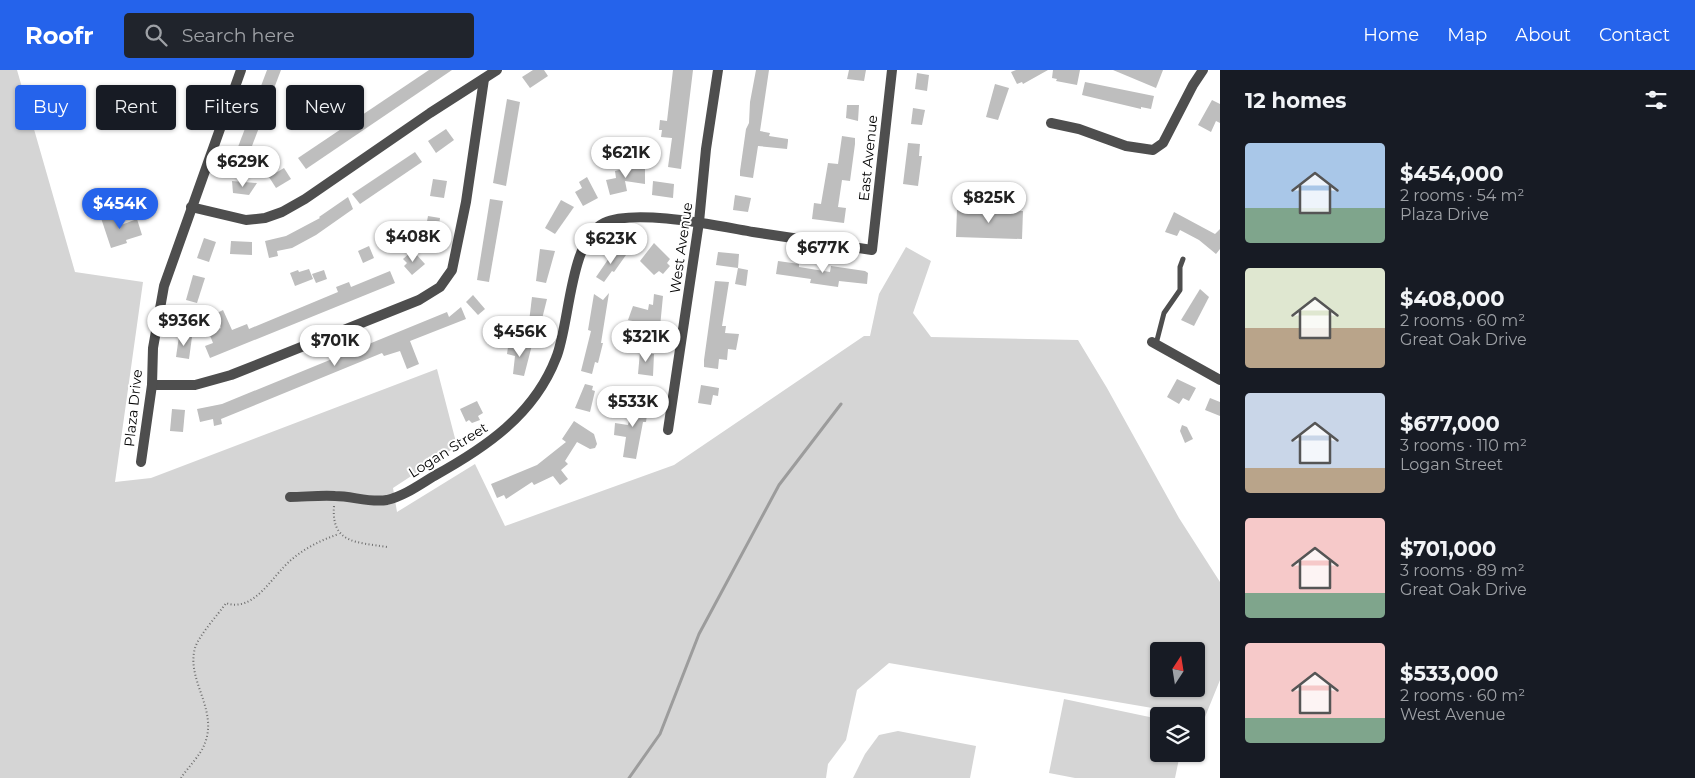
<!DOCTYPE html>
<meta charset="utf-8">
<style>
body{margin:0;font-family:Montserrat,sans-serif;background:#20242c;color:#f1f3f6;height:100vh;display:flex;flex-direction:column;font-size:19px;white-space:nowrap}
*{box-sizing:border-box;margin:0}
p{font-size:16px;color:#9ea1a6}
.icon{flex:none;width:28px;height:28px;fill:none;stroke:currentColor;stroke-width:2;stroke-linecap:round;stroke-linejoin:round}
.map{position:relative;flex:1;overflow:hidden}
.drawer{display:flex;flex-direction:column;background:#171b24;width:475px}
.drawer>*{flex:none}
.top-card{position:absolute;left:15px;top:15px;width:475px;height:45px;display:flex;gap:10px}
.needle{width:32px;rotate:12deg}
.controls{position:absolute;left:1150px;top:572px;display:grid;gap:10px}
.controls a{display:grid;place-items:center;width:55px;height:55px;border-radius:5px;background:#171b24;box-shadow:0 1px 4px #0004;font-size:25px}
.price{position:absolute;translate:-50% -42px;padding:0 11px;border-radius:18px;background:#fff;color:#222;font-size:16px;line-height:32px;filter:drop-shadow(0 1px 2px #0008)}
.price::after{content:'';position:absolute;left:50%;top:30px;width:15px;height:11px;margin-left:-8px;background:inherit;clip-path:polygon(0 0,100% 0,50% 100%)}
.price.selected{background:#2563eb;color:#fff}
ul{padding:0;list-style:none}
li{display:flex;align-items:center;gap:15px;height:125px;padding:0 25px}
li span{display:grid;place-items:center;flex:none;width:140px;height:100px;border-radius:5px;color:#555}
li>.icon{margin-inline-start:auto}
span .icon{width:60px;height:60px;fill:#fffc;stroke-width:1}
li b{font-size:21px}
h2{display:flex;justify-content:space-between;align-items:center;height:60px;padding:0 25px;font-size:21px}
.pill{padding:0 18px;border-radius:5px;background:#171b24;box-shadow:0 1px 4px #0004;font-size:18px;line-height:45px}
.pill.selected{background:#2563eb;color:#fff}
header{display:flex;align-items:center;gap:30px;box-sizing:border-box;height:70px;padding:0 25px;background:#2563eb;color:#fff}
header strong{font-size:24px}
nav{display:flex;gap:28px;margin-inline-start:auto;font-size:18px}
.search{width:350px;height:45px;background:#20242c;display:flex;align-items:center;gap:12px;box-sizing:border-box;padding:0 18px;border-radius:5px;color:#9ea1a6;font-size:19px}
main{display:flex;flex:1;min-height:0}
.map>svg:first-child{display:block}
.green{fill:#d5d5d5;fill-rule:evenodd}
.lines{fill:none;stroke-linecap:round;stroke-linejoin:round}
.stream{stroke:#9c9c9c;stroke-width:3}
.building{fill:#bebebe}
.path{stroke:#707070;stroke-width:2;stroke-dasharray:1 2.5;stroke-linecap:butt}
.lane{stroke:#4e4e4e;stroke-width:5}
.street{stroke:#4e4e4e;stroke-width:10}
.labels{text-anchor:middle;stroke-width:4;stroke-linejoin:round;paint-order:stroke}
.street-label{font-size:14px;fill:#000;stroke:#fff}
</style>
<header>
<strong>Roofr</strong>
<div class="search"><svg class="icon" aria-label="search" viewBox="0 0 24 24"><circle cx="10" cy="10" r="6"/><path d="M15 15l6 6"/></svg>Search here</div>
<nav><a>Home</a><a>Map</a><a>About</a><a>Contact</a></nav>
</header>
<main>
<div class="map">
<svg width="1220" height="708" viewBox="0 0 1220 708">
<rect width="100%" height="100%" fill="#fff"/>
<g class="green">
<path d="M0 0H17L75 202 143 212 115 412 151 408 437 299 457 376 393 418 397 442 475 394 505 456 674 395 864 266H870L879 224 906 177 931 191 913 243 931 267 1078 270 1107 318 1179 448 1220 512V610L1205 647 889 593 857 620 846 670 828 694 826 708H0ZM1159 581H1196V619H1159Z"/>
<polygon points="1064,629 1159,649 1159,684 1180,684 1175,708 1075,708 1049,703"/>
<polygon points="898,661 976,676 970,708 853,708 865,684 879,665"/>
</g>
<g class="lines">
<polyline class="stream" points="629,708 660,664 699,564 779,415 841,334"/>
</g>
<g class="building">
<polygon points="267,0 281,0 247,89 235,85"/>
<polygon points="429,0 452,0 306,99 298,88"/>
<polygon points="533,0 544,0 548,6 530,18 522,7"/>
<polygon points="673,0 693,0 681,99 668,97 672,68 661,67 662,60 659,60 660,50 667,51"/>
<polygon points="756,0 769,0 760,61 770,63 769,66 788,69 788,71 787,79 758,76 753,108 740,106 740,101 746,59 749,53 750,32"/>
<polygon points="849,0 866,0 864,11 847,9"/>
<polygon points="1016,0 1048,0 1023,14 1022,12 1017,14 1011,2"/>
<polygon points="1053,0 1080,0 1077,15 1056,11 1057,9 1052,8"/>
<polygon points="1113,0 1163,0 1156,18"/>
<polygon points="917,3 929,5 927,21 915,19"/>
<polygon points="1085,12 1154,26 1151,39 1141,37 1141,39 1082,25"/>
<polygon points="995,14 1009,18 998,50 986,47"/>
<polygon points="507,29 520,32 506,116 493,113"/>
<polygon points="1212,30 1220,34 1220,53 1216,51 1211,62 1198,55"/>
<polygon points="847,35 859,35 858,51 846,48"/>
<polygon points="913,38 925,40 922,55 911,54"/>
<polygon points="446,59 454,70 436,83 428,71"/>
<polygon points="842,66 855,68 855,74 850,111 842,110 838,137 846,138 844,153 812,149 814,133 821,134 828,93 838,94"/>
<polygon points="908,73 920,74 919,86 922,86 918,116 903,114"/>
<polygon points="415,82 422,92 360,134 352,124"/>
<polygon points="631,97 645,98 645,114 625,111 627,121 610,125 606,110 616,108 615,101"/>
<polygon points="284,98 291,109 276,118 269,107"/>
<polygon points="587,107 598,128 583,136 575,122 582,118 579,112"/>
<polygon points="433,109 447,111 444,128 430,126"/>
<polygon points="232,111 257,113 249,125 233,123"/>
<polygon points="653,111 674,114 673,128 652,125"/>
<polygon points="735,125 751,128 748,142 733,140"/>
<polygon points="348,127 353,139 316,165 292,178 277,181 278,186 269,188 265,171 286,166 320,148 319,147"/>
<polygon points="490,129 503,131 489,212 477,210"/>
<polygon points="561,130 574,137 555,164 545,158"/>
<polygon points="957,139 1023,141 1022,169 956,167"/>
<polygon points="1174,142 1215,164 1220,159 1220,179 1216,184 1199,170 1180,160 1177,166 1165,162"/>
<polygon points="117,143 121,155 137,149 142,165 126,170 127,173 111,178 101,148"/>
<polygon points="428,146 440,148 437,170 424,168"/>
<polygon points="204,168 216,172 209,192 197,188"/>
<polygon points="231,171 252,172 252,185 230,184"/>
<polygon points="654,173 670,189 667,193 670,196 663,204 659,201 654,205 640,191"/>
<polygon points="369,176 374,188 363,193 358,181"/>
<polygon points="616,178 626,185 614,202 612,201 604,212 596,207"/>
<polygon points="540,179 555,181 546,213 536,211"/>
<polygon points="411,182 415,183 425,194 412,205 404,196 407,193 403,189"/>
<polygon points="718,182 739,184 738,198 716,195"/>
<polygon points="778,191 799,194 799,197 830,202 831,196 865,201 868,203 867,214 839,211 838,217 810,213 811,209 776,204"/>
<polygon points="738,198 748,200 746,216 735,214"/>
<polygon points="309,199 313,209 295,216 290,203 298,200 299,202"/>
<polygon points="324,200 327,209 316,213 312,204"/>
<polygon points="390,201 395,213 210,288 205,276 213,273 209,263 221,258 215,244 223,240 232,260 247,254 249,259 338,222 336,217 349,212 351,217"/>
<polygon points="193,205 205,208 197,233 186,230"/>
<polygon points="715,211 729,212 722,256 726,256 725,263 739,264 736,280 728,279 727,290 719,289 718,299 704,297 704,290"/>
<polygon points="1200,219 1209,227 1194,256 1181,250"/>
<polygon points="609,223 601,273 603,273 598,293 595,292 592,304 581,301 591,261 588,260 594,224 603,230"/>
<polygon points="654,224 663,226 660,257 628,250 633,236 648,240 649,234 653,235"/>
<polygon points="473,225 485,239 478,245 466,232"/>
<polygon points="532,227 547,229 539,261 528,260"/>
<polygon points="461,237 466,249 410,271 419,294 407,299 400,281 384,286 382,283 221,349 222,354 214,356 213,349 200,352 197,339 222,334 447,242 449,247"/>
<polygon points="179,266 192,267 189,289 176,287"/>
<polygon points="518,272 532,275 524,306 513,304 515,286 507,284 508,277 516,278"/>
<polygon points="645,278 653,279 652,284 654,284 653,306 638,304 640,282 644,283"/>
<polygon points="1177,309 1196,318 1189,331 1183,328 1179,334 1167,327"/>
<polygon points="585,314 593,316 592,320 595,321 590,342 575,338"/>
<polygon points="701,315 719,318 718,326 713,325 711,335 698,333"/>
<polygon points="634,328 649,331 646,352 643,352 636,389 623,387 626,367 614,365 615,353 628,355"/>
<polygon points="1210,328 1220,332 1220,346 1205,340"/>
<polygon points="477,331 483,343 478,346 480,350 472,353 469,350 466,352 460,339"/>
<polygon points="172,339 185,340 183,362 170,361"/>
<polygon points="574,351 594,364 597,374 595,378 590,379 577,372 565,391 568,394 561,400 568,409 560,415 553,406 534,415 532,412 506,429 504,425 497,428 491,414 537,395 566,372 562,369"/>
<polygon points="1182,355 1187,357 1193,369 1185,373 1180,361"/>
</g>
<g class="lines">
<g class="path">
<path d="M334 436C331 474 357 472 387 477"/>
<path d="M181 708C188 697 201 685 205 673 218 639 186 610 195 578 199 565 218 545 226 533 254 543 272 506 291 490 305 478 321 470 339 464"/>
</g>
<polyline class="lane" points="1156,274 1164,243 1180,220 1180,197 1183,189"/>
<g class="street">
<polyline points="1051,53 1079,59 1126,76 1153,80 1163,73 1193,15 1203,0"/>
<polyline points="191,137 246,150 265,148 282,142 305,129 430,43 497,0"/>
<polyline points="1152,272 1220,310"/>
<polyline points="152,315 195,315 231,305 419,230 440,217 452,200 466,132 484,9"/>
<polyline points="668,360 699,152 706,79 718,0"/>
<polyline points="141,392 152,315 153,278 164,216 241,0"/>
<path d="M290 427C304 427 320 425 335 426 352 426 370 433 387 430 404 426 419 415 434 406 485 378 534 345 556 288 570 255 569 170 604 153 635 138 718 156 753 162 793 168 833 174 872 180L892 0"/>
</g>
</g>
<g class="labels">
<g class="street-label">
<text transform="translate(868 88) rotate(-84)" y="5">East Avenue</text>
<text transform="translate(681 178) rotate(-82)" y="5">West Avenue</text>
<text transform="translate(133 338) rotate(-84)" y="5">Plaza Drive</text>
<text transform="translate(448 380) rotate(-32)" y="5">Logan Street</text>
</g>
</g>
</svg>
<div class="controls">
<a><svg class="needle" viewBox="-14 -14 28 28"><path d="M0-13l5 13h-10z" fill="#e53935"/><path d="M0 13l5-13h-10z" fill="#9ea1a6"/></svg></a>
<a><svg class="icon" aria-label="layers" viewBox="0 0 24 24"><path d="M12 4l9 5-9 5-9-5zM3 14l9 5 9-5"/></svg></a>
</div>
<b class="price" style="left:626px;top:109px">$621K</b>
<b class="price" style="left:243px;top:118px">$629K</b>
<b class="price" style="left:989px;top:154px">$825K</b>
<b class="price selected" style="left:120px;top:160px">$454K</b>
<b class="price" style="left:413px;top:193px">$408K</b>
<b class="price" style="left:611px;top:195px">$623K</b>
<b class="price" style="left:823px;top:204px">$677K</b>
<b class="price" style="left:184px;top:277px">$936K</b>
<b class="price" style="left:520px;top:288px">$456K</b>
<b class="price" style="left:646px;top:293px">$321K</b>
<b class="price" style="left:335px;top:297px">$701K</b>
<b class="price" style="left:633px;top:358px">$533K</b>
<div class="top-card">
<a class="pill selected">Buy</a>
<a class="pill">Rent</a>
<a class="pill">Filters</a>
<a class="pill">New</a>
</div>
</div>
<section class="drawer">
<h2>12 homes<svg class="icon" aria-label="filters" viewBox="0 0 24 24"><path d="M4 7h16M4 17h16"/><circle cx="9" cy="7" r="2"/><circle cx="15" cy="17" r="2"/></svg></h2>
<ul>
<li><span style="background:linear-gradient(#a9c7e8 65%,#7fa58c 0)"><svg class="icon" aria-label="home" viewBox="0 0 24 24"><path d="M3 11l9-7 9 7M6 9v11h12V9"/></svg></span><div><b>$454,000</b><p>2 rooms · 54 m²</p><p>Plaza Drive</p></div></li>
<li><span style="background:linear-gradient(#dfe7d0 60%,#b9a48a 0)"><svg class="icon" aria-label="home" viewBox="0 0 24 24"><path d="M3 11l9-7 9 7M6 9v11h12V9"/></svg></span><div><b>$408,000</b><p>2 rooms · 60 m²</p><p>Great Oak Drive</p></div></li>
<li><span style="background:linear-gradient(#c9d6e8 75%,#b9a48a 0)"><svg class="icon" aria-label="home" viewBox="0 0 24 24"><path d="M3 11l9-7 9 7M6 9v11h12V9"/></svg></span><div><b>$677,000</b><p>3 rooms · 110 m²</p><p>Logan Street</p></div></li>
<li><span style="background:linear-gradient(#f6c9c9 75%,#7fa58c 0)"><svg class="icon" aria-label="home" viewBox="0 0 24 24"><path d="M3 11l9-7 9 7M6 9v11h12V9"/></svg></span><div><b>$701,000</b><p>3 rooms · 89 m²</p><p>Great Oak Drive</p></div></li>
<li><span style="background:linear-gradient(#f6c9c9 75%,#7fa58c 0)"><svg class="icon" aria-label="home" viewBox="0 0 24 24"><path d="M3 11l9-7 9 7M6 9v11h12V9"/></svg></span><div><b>$533,000</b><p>2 rooms · 60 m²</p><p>West Avenue</p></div></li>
</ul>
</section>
</main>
